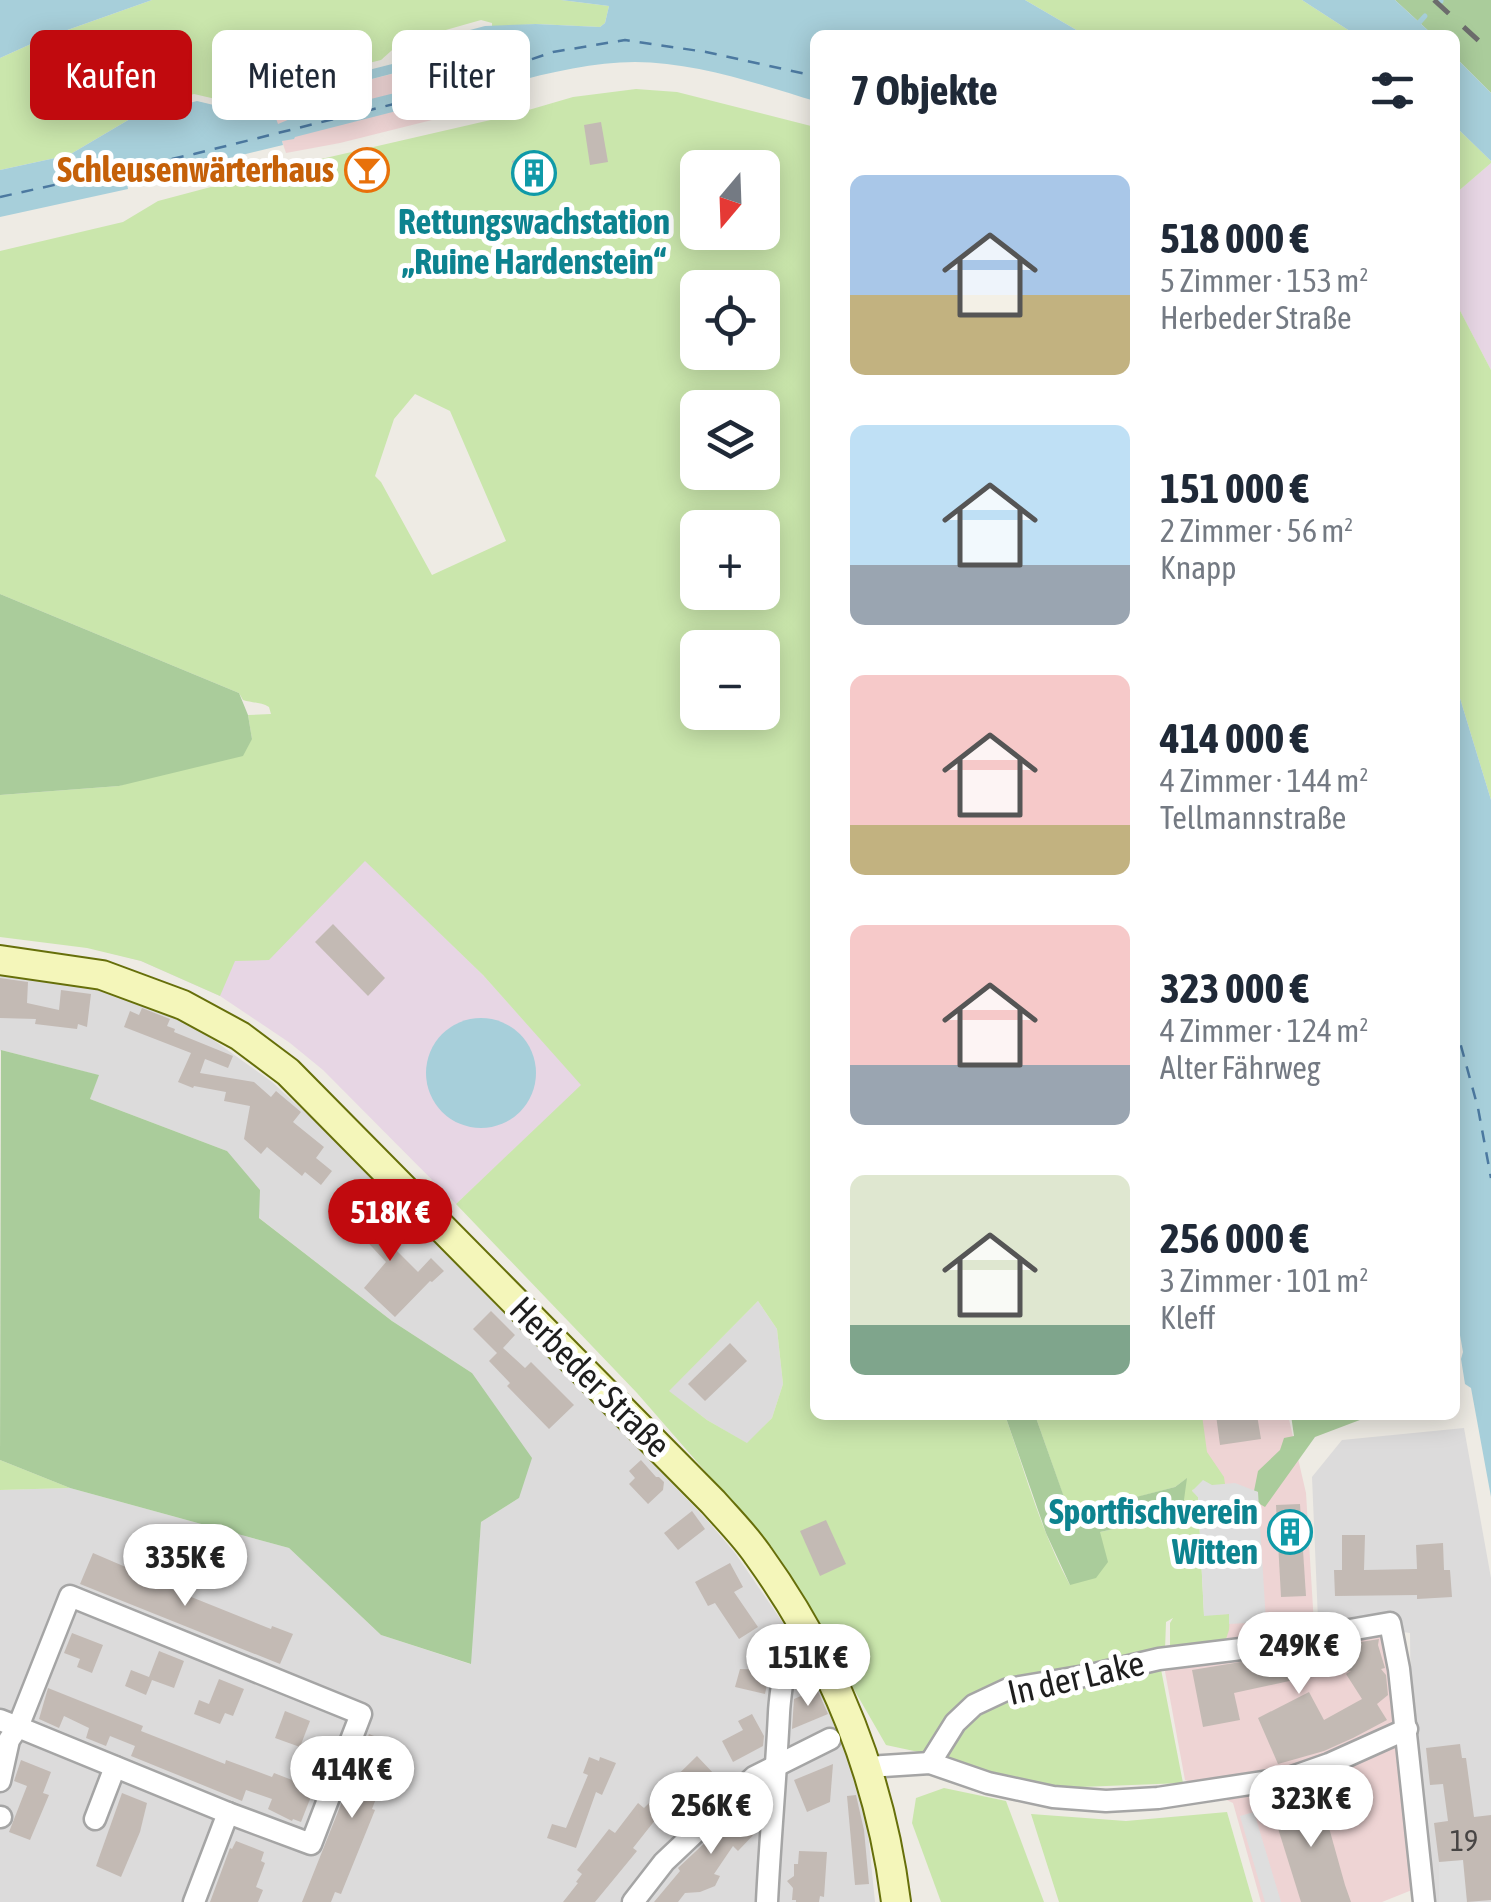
<!DOCTYPE html>
<html lang="de">
<meta charset="utf-8">
<style>
body{margin:0;font-family:"Asap Condensed",sans-serif;background:#f6f6f7;color:#1f2937;height:100vh;display:flex;flex-direction:column;font-size:38px;white-space:nowrap}
*{box-sizing:border-box;margin:0}
p{font-size:32px;color:#747a83}
.icon{flex:none;width:55px;height:55px;fill:none;stroke:currentColor;stroke-width:2;stroke-linecap:round;stroke-linejoin:round}
.map{position:relative;flex:1;overflow:hidden}
.details{position:absolute;left:810px;top:30px;width:650px;height:1390px;display:flex;flex-direction:column;background:#fff;border-radius:15px;box-shadow:0 5px 25px #0003}
.details>*{flex:none}
.hud{position:absolute;left:30px;top:30px;width:630px;height:90px;display:flex;gap:20px}
.needle{width:65px;rotate:199deg}
.controls{position:absolute;left:680px;top:150px;display:grid;gap:20px}
.controls a{display:grid;place-items:center;width:100px;height:100px;border-radius:15px;background:#fff;box-shadow:0 5px 25px #0003;font-size:50px}
.price{position:absolute;translate:-50% -85px;padding:0 22px;border-radius:35px;background:#fff;color:#222;font-size:32px;line-height:65px;filter:drop-shadow(0 2px 5px #0008)}
.price::after{content:'';position:absolute;left:50%;top:60px;width:30px;height:22px;margin-left:-15px;background:inherit;clip-path:polygon(0 0,100% 0,50% 100%)}
.price.active{background:#c10a0e;color:#fff}
ul{padding:0;list-style:none}
li{display:flex;align-items:center;gap:30px;height:250px;padding:0 40px}
li span{display:grid;place-items:center;flex:none;width:280px;height:200px;border-radius:15px;color:#555}
li>.icon{margin-inline-start:auto}
span .icon{width:120px;height:120px;fill:#fffc;stroke-width:1}
li b{font-size:42px}
h2{display:flex;justify-content:space-between;align-items:center;height:120px;padding:0 40px;font-size:42px}
.chip{padding:0 35px;border-radius:15px;background:#fff;box-shadow:0 5px 25px #0003;font-size:35px;line-height:90px}
.chip.active{background:#c10a0e;color:#fff}
.map>svg:first-child{display:block}
.residential{fill:#dcdbdb}
.commercial{fill:#eed4d4}
.industrial{fill:#e7d6e4}
.grass{fill:#cae6ac;fill-rule:evenodd}
.forest{fill:#aacc9b}
.parking{fill:#dedede}
.water{fill:#a7cfda;fill-rule:evenodd}
.lines{fill:none;stroke-linecap:round;stroke-linejoin:round}
.stream{stroke:#a7cfda;stroke-width:5}
.ferry{stroke:#4c79a0;stroke-width:2.5;stroke-dasharray:12 10;stroke-linecap:butt}
.building{fill:#c3bab4}
.street-casing{stroke:#a5a5a5;stroke-width:25}
.secondary-casing{stroke:#666f0a;stroke-width:32}
.street{stroke:#fff;stroke-width:20}
.secondary{stroke:#f4f6ba;stroke-width:28}
.rail{stroke:#6c6c6c;stroke-width:5;stroke-dasharray:20 20;stroke-linecap:butt}
.labels{text-anchor:middle;stroke-width:10;stroke-linejoin:round;paint-order:stroke}
.number-label{font-size:30px;fill:#474544}
.food-label{font-size:35px;font-weight:bold;fill:#c56008;stroke:#fff;text-anchor:end}
.culture-label{font-size:35px;font-weight:bold;fill:#0d838f;stroke:#fff}
.street-label{font-size:35px;fill:#1e1e1e;stroke:#fff}
</style>
<div class="map">
<svg width="1491" height="1902" viewBox="0 0 1491 1902">
<rect width="100%" height="100%" fill="#eeebe4"/>
<g class="residential">
<polygon points="0,974 20,975 92,988 163,1009 212,1039 272,1082 340,1144 485,1289 707,1520 735,1553 794,1639 835,1719 853,1765 867,1822 875,1902 0,1902 0,1490 70,1488 289,1548 381,1635 470,1664 481,1522 519,1498 472,1373 392,1321 258,1217 227,1151 90,1099 98,1075 1,1050 0,1052"/>
<polygon points="758,1301 777,1329 783,1384 772,1418 748,1444 707,1420 668,1391"/>
<polygon points="1464,1428 1491,1578 1491,1902 1413,1902 1410,1633 1318,1620 1312,1477 1342,1440"/>
</g>
<g class="commercial">
<polygon points="411,69 432,104 436,119 340,143 286,153 282,141 286,139 283,123 277,125 273,113 227,125 224,114 249,107 252,110"/>
<polygon points="1198,1415 1288,1415 1306,1493 1315,1641 1375,1630 1392,1646 1412,1890 1382,1902 1261,1902 1233,1803 1185,1780 1164,1666 1209,1658"/>
</g>
<g class="industrial">
<polygon points="1491,163 1491,370 1455,301 1455,194"/>
<polygon points="365,860 483,975 582,1085 456,1204 323,1070 290,1043 220,996 141,961 21,930"/>
</g>
<g class="grass">
<polygon points="152,0 561,0 609,6 605,23 600,27 536,24 492,27 492,23 481,20 400,43 381,60 220,100 194,94 152,106 69,155 0,170 0,58 42,39"/>
<polygon points="1025,0 1302,0 1356,35 1085,35"/>
<path d="M636 89 677 92 815 127V1415H1005C1025 1472 1041 1532 1070 1585L1100 1532 1181 1514 1186 1479 1175 1487 1070 1515 1035 1415H1202L1207 1452 1224 1477 1225 1484 1192 1490 1198 1497 1204 1615 1230 1614 1229 1630 1225 1642 1184 1650 1170 1646V1623L1173 1618 1166 1622 1165 1650 1159 1659 1183 1783 1055 1788 998 1774 956 1760 886 1745 773 1549 637 1393 456 1204 581 1085 483 975 365 861 269 960 235 961 220 996 141 961 87 948 0 937V795L119 786 252 739 248 715 271 714 269 707C261 702 252 703 243 700L239 693 0 594V251L123 222 158 201 282 168 508 116 573 97ZM698 168H762V232H698ZM698 288H762V352H698ZM415 394 450 411 506 541 432 575 381 482 375 476 394 419ZM698 408H762V472H698ZM698 528H762V592H698ZM698 648H762V712H698ZM758 1301 777 1329 783 1384 772 1418 747 1443 707 1420 669 1391Z"/>
<polygon points="1455,126 1491,161 1491,163 1455,194"/>
<polygon points="1455,301 1491,370 1491,800 1455,682"/>
<polygon points="0,1460 70,1488 0,1490"/>
<polygon points="944,1788 1006,1801 1044,1902 941,1902 912,1823 916,1798"/>
<polygon points="1227,1812 1253,1902 1059,1902 1031,1814 1126,1821"/>
</g>
<g class="forest">
<polygon points="1395,0 1491,0 1491,93 1455,57 1455,35 1433,35"/>
<polygon points="0,594 239,693 248,715 252,739 243,756 119,786 0,795"/>
<polygon points="1,1050 99,1075 90,1099 227,1151 260,1190 259,1218 392,1321 472,1373 532,1458 519,1498 481,1522 471,1664 381,1635 289,1548 70,1488 0,1460"/>
<polygon points="1005,1415 1035,1415 1070,1514 1175,1487 1187,1478 1182,1514 1100,1532 1108,1562 1096,1578 1070,1585 1046,1533"/>
<polygon points="1291,1415 1373,1415 1315,1437 1265,1507 1258,1503 1258,1492 1254,1491 1258,1471 1280,1450 1284,1438 1294,1436"/>
</g>
<g class="parking">
<polygon points="1203,1480 1212,1485 1235,1483 1258,1492 1266,1622 1229,1624 1229,1614 1204,1616 1198,1497 1192,1491"/>
<polygon points="1254,1812 1281,1902 1265,1902 1240,1816"/>
<polygon points="1465,1860 1467,1902 1439,1902 1439,1862"/>
</g>
<g class="water">
<polygon points="0,0 152,0 42,39 0,58"/>
<path d="M561 0H1025L1085 35H815V101C759 84 694 62 635 62 571 62 495 88 432 105L416 106 295 137 294 139 282 141 283 145 127 183 128 189 0 217V170L69 155 152 106 154 112 197 101 222 107 408 60 406 47 485 26 536 24 600 27 605 23 609 6ZM410 69 415 86 411 89 290 119 278 124 274 113 254 117 253 110Z"/>
<polygon points="1302,0 1395,0 1433,35 1356,35"/>
<polygon points="1455,57 1491,93 1491,161 1455,126"/>
<polygon points="1455,682 1491,800 1491,1497 1471,1388 1465,1384 1461,1359 1463,1352 1455,1307"/>
<circle cx="481" cy="1073" r="55"/>
</g>
<g class="lines">
<g class="stream">
<polyline points="1441,1 1441,0"/>
<polyline points="1408,35 1425,16"/>
</g>
<g class="ferry">
<polyline points="0,197 194,154 418,98 553,52 625,40 706,52 815,76"/>
<polyline points="1455,1024 1478,1108 1491,1178"/>
</g>
</g>
<g class="building">
<polygon points="601,122 608,162 590,165 584,125"/>
<polygon points="542,152 549,177 520,185 512,161"/>
<polygon points="379,156 384,177 354,184 349,164"/>
<polygon points="333,924 385,978 368,996 315,942"/>
<polygon points="0,978 28,982 27,1003 59,1010 61,990 91,994 87,1027 78,1024 77,1029 35,1024 36,1019 0,1018"/>
<polygon points="142,1008 170,1019 167,1026 175,1029 174,1032 233,1056 228,1068 205,1059 200,1073 254,1082 271,1097 276,1091 301,1112 293,1122 324,1147 316,1158 332,1171 321,1185 305,1172 302,1176 267,1147 261,1154 244,1139 250,1106 224,1101 226,1092 194,1086 193,1088 178,1082 191,1053 124,1027 130,1011 139,1015"/>
<polygon points="355,1194 385,1229 380,1234 418,1272 431,1258 444,1271 432,1282 430,1281 395,1317 364,1288 386,1262 345,1218 351,1212 346,1206"/>
<polygon points="491,1311 515,1335 503,1348 525,1368 531,1362 574,1405 549,1429 507,1386 510,1383 489,1361 497,1353 473,1329"/>
<polygon points="730,1343 747,1361 705,1401 688,1384"/>
<polygon points="1216,1415 1257,1415 1261,1439 1220,1445"/>
<polygon points="641,1460 656,1477 659,1477 664,1482 663,1490 648,1504 629,1484 635,1478 629,1471"/>
<polygon points="1300,1504 1306,1596 1281,1597 1276,1505"/>
<polygon points="692,1511 705,1529 678,1550 664,1533"/>
<polygon points="826,1520 846,1564 820,1576 800,1531"/>
<polygon points="1342,1535 1365,1535 1364,1570 1417,1569 1416,1545 1443,1543 1444,1570 1450,1570 1452,1597 1417,1599 1417,1595 1335,1596 1334,1570 1342,1570"/>
<polygon points="93,1553 135,1571 134,1574 271,1629 272,1626 293,1634 280,1664 80,1584"/>
<polygon points="730,1563 743,1587 734,1592 758,1627 739,1639 715,1603 708,1606 695,1582"/>
<polygon points="72,1633 103,1645 92,1673 77,1667 80,1659 64,1653"/>
<polygon points="1379,1639 1378,1645 1385,1668 1381,1669 1386,1675 1388,1695 1377,1704 1387,1720 1353,1738 1324,1751 1278,1764 1258,1718 1309,1692 1324,1720 1362,1699 1346,1674 1351,1671 1345,1672 1344,1669 1234,1693 1240,1720 1203,1727 1192,1670"/>
<polygon points="159,1651 184,1661 174,1688 152,1680 146,1695 125,1686 131,1670 149,1677"/>
<polygon points="740,1669 770,1670 765,1694 735,1687"/>
<polygon points="219,1679 244,1689 233,1716 225,1713 220,1724 194,1714 199,1700 209,1704"/>
<polygon points="48,1688 143,1726 141,1731 225,1764 226,1760 272,1777 274,1773 305,1785 303,1790 312,1794 301,1822 293,1819 292,1821 268,1809 272,1799 246,1790 242,1801 131,1756 135,1746 110,1736 106,1746 86,1738 89,1728 64,1716 59,1728 39,1719"/>
<polygon points="817,1689 828,1714 792,1729 794,1699"/>
<polygon points="285,1711 310,1721 300,1747 275,1738"/>
<polygon points="752,1714 764,1736 763,1746 733,1762 722,1741 743,1730 738,1721"/>
<polygon points="369,1734 400,1746 389,1774 386,1773 372,1809 375,1810 341,1894 335,1892 331,1902 302,1902"/>
<polygon points="1460,1744 1462,1758 1466,1758 1474,1817 1491,1815 1491,1900 1467,1902 1463,1860 1439,1862 1434,1823 1448,1821 1443,1784 1430,1785 1426,1748"/>
<polygon points="697,1756 714,1774 708,1783 681,1810 671,1800 633,1848 637,1851 595,1902 563,1902 578,1883 576,1882 582,1874 577,1870 609,1829 615,1833 638,1803 644,1808"/>
<polygon points="589,1757 599,1761 600,1757 616,1763 602,1795 596,1792 576,1848 547,1838 552,1824 566,1828 588,1775 583,1773"/>
<polygon points="21,1760 51,1772 43,1793 49,1795 30,1840 9,1832 27,1786 14,1781"/>
<polygon points="833,1764 830,1802 807,1812 794,1780"/>
<polygon points="1319,1792 1345,1885 1351,1902 1301,1902 1276,1822 1272,1806"/>
<polygon points="122,1793 147,1803 140,1832 121,1877 96,1866"/>
<polygon points="856,1795 864,1830 869,1884 855,1885 847,1796"/>
<polygon points="746,1804 759,1816 755,1821 758,1824 758,1830 738,1851 733,1846 714,1874 720,1876 715,1886 700,1892 685,1893 678,1902 654,1902 680,1871 678,1868"/>
<polygon points="236,1841 264,1852 261,1861 265,1863 256,1887 263,1890 258,1902 210,1902 230,1848 232,1849"/>
<polygon points="799,1851 827,1852 824,1897 820,1896 819,1902 796,1902 796,1900 792,1900 793,1888 787,1881 794,1876 794,1864 798,1864"/>
</g>
<g class="lines">
<g class="street-casing">
<g id="street">
<polygon points="70,1596 361,1714 311,1844 228,1813 18,1727"/>
<polyline points="0,1720 18,1727 9,1740 0,1781"/>
<polyline points="930,1763 955,1723 974,1705 1008,1689 1091,1675 1159,1659 1241,1649 1390,1623 1399,1669 1424,1902"/>
<polyline points="868,1767 930,1763 988,1783 1053,1797 1106,1801 1158,1798 1289,1778 1329,1764 1407,1729"/>
<polyline points="0,1817 1,1817"/>
<polyline points="95,1819 115,1767"/>
<polyline points="194,1902 228,1813"/>
<polyline points="633,1902 664,1862 754,1777 830,1739"/>
<path d="M767 1902C770 1839 776 1776 779 1713 780 1689 787 1668 782 1643"/>
</g>
</g>
<g class="secondary-casing">
<path id="secondary" d="M0 960 102 975 183 1005 240 1036 288 1072 713 1502C728 1519 745 1536 758 1555 833 1659 880 1774 896 1902"/>
</g>
<use href="#street" class="street"/>
<use href="#secondary" class="secondary"/>
<polyline class="rail" points="1434,0 1491,52"/>
</g>
<defs>
<g id="bar-ring" transform="scale(2.25)"><circle r="9.5" fill="#fff" stroke="#e8710a" stroke-width="1.5"/><path d="M-6-5H6L.8 .8V4.5H3.5V6h-7V4.5H-.8V.8Z" fill="#e8710a"/></g>
<g id="building-ring" transform="scale(2.25)"><circle r="9.5" fill="#fff" stroke="#0f9aa8" stroke-width="1.5"/><path d="M-4-6H4V6H1V3H-1V6H-4ZM-2.5-4.3h1.7v1.8h-1.7ZM.8-4.3h1.7v1.8H.8ZM-2.5-1h1.7V.8h-1.7ZM.8-1h1.7V.8H.8Z" fill="#0f9aa8"/></g>
</defs>
<g fill-rule="evenodd">
<use href="#bar-ring" x="367" y="170"/>
<use href="#building-ring" x="534" y="173"/>
<use href="#building-ring" x="1290" y="1532"/>
</g>
<g class="labels">
<g class="number-label">
<text x="1464" y="1851">19</text>
</g>
<g class="food-label">
<text x="334" y="182">Schleusenwärterhaus</text>
</g>
<g class="culture-label">
<text x="534" y="234">Rettungswachstation<tspan x="534" dy="40">„Ruine Hardenstein“</tspan></text>
<text x="1258" y="1524" text-anchor="end">Sportfischverein<tspan x="1258" dy="40">Witten</tspan></text>
</g>
<g class="street-label">
<text transform="translate(590 1377) rotate(45)" y="12">Herbeder Straße</text>
<text transform="translate(1076 1678) rotate(-13)" y="12">In der Lake</text>
</g>
</g>
</svg>
<div class="controls">
<a><svg class="needle" viewBox="-14 -14 28 28"><path d="M0-13l5 13h-10z" fill="#e53935"/><path d="M0 13l5-13h-10z" fill="#747a83"/></svg></a>
<a><svg class="icon" aria-label="locate" viewBox="0 0 24 24"><circle cx="12" cy="12" r="6"/><path d="M12 2v4M12 18v4M2 12h4M18 12h4"/></svg></a>
<a><svg class="icon" aria-label="layers" viewBox="0 0 24 24"><path d="M12 4l9 5-9 5-9-5zM3 14l9 5 9-5"/></svg></a>
<a>+</a>
<a>−</a>
</div>
<b class="price active" style="left:390px;top:1264px">518K €</b>
<b class="price" style="left:185px;top:1609px">335K €</b>
<b class="price" style="left:1299px;top:1697px">249K €</b>
<b class="price" style="left:808px;top:1709px">151K €</b>
<b class="price" style="left:352px;top:1821px">414K €</b>
<b class="price" style="left:1311px;top:1850px">323K €</b>
<b class="price" style="left:711px;top:1857px">256K €</b>
<div class="hud">
<a class="chip active">Kaufen</a>
<a class="chip">Mieten</a>
<a class="chip">Filter</a>
</div>
<section class="details">
<h2>7 Objekte<svg class="icon" aria-label="filters" viewBox="0 0 24 24"><path d="M4 7h16M4 17h16"/><circle cx="9" cy="7" r="2"/><circle cx="15" cy="17" r="2"/></svg></h2>
<ul>
<li><span style="background:linear-gradient(#a9c7e8 60%,#c2b280 0)"><svg class="icon" aria-label="home" viewBox="0 0 24 24"><path d="M3 11l9-7 9 7M6 9v11h12V9"/></svg></span><div><b>518 000 €</b><p>5 Zimmer · 153 m²</p><p>Herbeder Straße</p></div></li>
<li><span style="background:linear-gradient(#bfe0f5 70%,#9aa5b1 0)"><svg class="icon" aria-label="home" viewBox="0 0 24 24"><path d="M3 11l9-7 9 7M6 9v11h12V9"/></svg></span><div><b>151 000 €</b><p>2 Zimmer · 56 m²</p><p>Knapp</p></div></li>
<li><span style="background:linear-gradient(#f6c9c9 75%,#c2b280 0)"><svg class="icon" aria-label="home" viewBox="0 0 24 24"><path d="M3 11l9-7 9 7M6 9v11h12V9"/></svg></span><div><b>414 000 €</b><p>4 Zimmer · 144 m²</p><p>Tellmannstraße</p></div></li>
<li><span style="background:linear-gradient(#f6c9c9 70%,#9aa5b1 0)"><svg class="icon" aria-label="home" viewBox="0 0 24 24"><path d="M3 11l9-7 9 7M6 9v11h12V9"/></svg></span><div><b>323 000 €</b><p>4 Zimmer · 124 m²</p><p>Alter Fährweg</p></div></li>
<li><span style="background:linear-gradient(#dfe7d0 75%,#7fa58c 0)"><svg class="icon" aria-label="home" viewBox="0 0 24 24"><path d="M3 11l9-7 9 7M6 9v11h12V9"/></svg></span><div><b>256 000 €</b><p>3 Zimmer · 101 m²</p><p>Kleff</p></div></li>
</ul>
</section>
</div>
